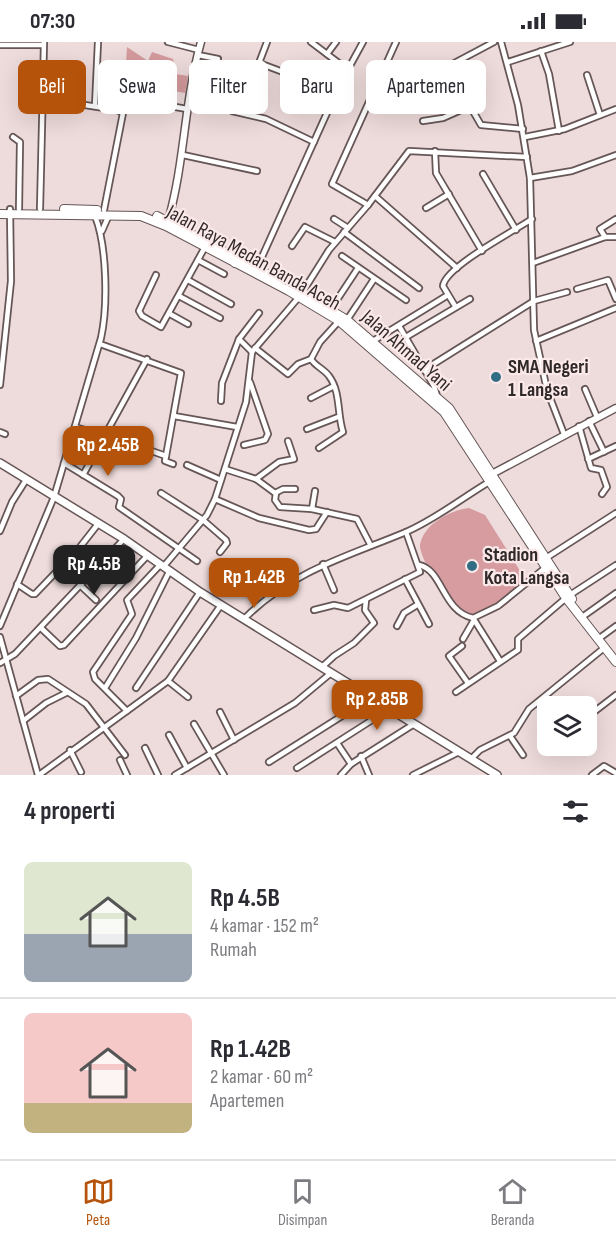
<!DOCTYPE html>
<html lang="id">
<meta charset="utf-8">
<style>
body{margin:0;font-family:"Sofia Sans Condensed",sans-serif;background:#f7f7f7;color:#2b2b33;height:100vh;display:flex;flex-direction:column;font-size:22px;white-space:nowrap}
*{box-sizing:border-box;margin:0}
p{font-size:20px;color:#7c7c81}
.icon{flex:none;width:33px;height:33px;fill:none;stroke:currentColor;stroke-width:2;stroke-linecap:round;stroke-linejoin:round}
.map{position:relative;height:733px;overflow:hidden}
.details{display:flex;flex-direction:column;background:#fff;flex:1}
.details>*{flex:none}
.banner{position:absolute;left:18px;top:18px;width:580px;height:54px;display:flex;gap:12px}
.buttons{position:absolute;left:537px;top:654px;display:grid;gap:12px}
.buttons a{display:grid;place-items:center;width:60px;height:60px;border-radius:9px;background:#fff;box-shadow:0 6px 24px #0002;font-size:30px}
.price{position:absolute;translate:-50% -51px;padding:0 14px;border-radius:12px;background:#b45309;color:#fff;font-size:20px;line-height:39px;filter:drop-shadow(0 2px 3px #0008)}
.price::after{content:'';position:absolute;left:50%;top:36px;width:18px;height:14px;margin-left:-9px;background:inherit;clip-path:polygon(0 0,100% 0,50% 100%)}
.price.active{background:#222;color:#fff}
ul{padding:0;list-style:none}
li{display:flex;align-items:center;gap:18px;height:150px;padding:0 24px}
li+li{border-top:2px solid #e1e1e2}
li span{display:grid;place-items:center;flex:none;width:168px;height:120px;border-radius:9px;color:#555}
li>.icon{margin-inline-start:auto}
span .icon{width:72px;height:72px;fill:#fffc;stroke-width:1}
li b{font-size:26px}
h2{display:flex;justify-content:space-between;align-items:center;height:72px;padding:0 24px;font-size:26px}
.pill{padding:0 21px;border-radius:9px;background:#fff;box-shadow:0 6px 24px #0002;font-size:21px;line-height:54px}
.pill.active{background:#b45309;color:#fff}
.status{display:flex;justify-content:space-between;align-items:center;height:42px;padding:0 30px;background:#fff;direction:ltr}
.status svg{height:16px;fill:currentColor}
.tab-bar{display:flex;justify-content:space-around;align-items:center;height:84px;border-top:2px solid #e1e1e2;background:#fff;font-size:16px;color:#7c7c81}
.tab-bar a{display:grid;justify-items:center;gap:3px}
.tab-bar .active{color:#b45309}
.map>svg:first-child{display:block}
.green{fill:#d69c9f}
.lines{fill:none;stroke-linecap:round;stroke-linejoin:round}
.minor-casing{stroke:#665656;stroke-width:8}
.tertiary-casing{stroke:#665656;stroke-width:9}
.secondary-casing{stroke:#665656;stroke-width:10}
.primary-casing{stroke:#665656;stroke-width:10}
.trunk-casing{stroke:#665656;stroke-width:10}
.minor{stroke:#fff;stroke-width:4.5}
.tertiary{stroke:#fff;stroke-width:6}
.secondary{stroke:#fff;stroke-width:7}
.primary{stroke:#fff;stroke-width:8}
.trunk{stroke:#fff;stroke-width:8}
.poi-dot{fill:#316e85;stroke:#fbe8e9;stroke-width:2}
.labels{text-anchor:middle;stroke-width:4.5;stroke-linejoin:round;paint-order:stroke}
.street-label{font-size:20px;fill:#30292a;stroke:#fbe8e9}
.poi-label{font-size:20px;font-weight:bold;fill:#30292a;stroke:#fbe8e9;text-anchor:start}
</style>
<div class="status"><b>07:30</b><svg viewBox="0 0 49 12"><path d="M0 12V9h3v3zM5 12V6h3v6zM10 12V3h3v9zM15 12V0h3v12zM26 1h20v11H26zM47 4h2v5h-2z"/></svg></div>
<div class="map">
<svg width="616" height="733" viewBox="0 0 616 733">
<rect width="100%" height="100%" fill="#eedbdb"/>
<g class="green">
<polygon points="127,5 148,19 152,10 173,17 176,32 188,34 185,51 145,44 125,38"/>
<path d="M469 466 485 473 522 532C522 558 498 571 476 577 469 576 464 575 458 571 448 564 419 515 420 503 423 482 451 468 469 466Z"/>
</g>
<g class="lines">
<g class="minor-casing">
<g id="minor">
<polyline points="168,0 199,8"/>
<polyline points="311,0 348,28"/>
<polyline points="501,0 518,63 530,136 534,288 547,348 564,392"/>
<polyline points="0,3 43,3"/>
<polyline points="541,9 549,32 559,89"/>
<polyline points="327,12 336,0"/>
<polyline points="198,13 218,17"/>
<polyline points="508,20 570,0"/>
<polyline points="259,21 299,36"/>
<polyline points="445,26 494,0"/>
<polyline points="587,33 600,73"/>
<polyline points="233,40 232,69 266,77 314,100"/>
<polyline points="302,47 330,64"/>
<polyline points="147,60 187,67"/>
<polyline points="72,61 117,68 123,71 104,168"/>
<polyline points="95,64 98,0"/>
<polyline points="251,72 259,21 267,0"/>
<polyline points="423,79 443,76 470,64 481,83 523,87"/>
<polyline points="13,95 20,100 19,167"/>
<polyline points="525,95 565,87 616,67"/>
<polyline points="435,109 436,131 482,209"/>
<polyline points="183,113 257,129"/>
<polyline points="483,132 516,188"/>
<polyline points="530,136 572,129 616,113"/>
<polyline points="375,154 457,226"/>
<polyline points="368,163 332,142 396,0"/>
<polyline points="426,166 449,152"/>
<polyline points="40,167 44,0"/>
<polyline points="334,177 348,186"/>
<polyline points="102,189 109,173"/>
<polyline points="344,190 419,246"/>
<polyline points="605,195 600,187 616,177"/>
<polyline points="292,204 305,185 335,200"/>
<polyline points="342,214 406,258"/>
<polyline points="198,218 224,232"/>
<polyline points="533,221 605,195 616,195"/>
<polyline points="257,226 340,42 363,0"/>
<polyline points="156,233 139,269 142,274 161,285 205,205"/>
<polyline points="188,238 231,262"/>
<polyline points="577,247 608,238 616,257"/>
<polyline points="302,251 329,208 368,163 409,109 527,115"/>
<polyline points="179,254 220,276"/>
<path d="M455 264 443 244C445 225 514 189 532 177"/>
<polyline points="329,270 358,226"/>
<polyline points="170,272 188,282"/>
<polyline points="347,278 374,237"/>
<polyline points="399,284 434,344 437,354"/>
<polyline points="406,295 470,257"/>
<polyline points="373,299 448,253"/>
<polyline points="536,299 616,266"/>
<polyline points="100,302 181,331 166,414 165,419 173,422"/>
<polyline points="255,306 288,332 298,322 311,317"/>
<polyline points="252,310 239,297 259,271"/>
<path d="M311 317C315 324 324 327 329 334 341 350 337 372 343 390L319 406"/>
<polyline points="311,317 320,300 339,279"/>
<polyline points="424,328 534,259 567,250"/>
<polyline points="0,343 11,239 10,167"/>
<polyline points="585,347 597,375"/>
<polyline points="311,356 334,344"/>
<polyline points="221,359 222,341 239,297"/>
<polyline points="174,374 237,385"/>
<polyline points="589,379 604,410"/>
<polyline points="579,384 591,426 601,428 607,445 602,452"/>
<polyline points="75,385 105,394"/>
<polyline points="307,387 338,375"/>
<polyline points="0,390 5,392"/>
<polyline points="244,403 265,398 268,392 250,340"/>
<polyline points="140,405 166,414"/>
<polyline points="588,417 616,404"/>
<polyline points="64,421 118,454 121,457 119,465 197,519"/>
<polyline points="187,423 221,438"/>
<polyline points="225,427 256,437 275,451 283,447 295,447"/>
<polyline points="83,433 147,317"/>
<polyline points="256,437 279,420 294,417 288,399"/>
<polyline points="161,451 203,478 226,498 227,501 220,510"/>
<polyline points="276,451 275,458 280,465 312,467 357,477 370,502"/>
<polyline points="215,457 259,476 309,488 316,487 327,470"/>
<polyline points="312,467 315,449"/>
<polyline points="0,489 12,460 26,438"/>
<polyline points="546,516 616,471"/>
<polyline points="323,522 334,548"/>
<path d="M419 523C443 528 442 569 473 576L498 564 545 526"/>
<polyline points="164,524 207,473 215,457 246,360 252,310 299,255"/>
<polyline points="405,537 429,582"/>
<polyline points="17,542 32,552 35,552 80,505 98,482"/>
<polyline points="80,543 96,558"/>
<polyline points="570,553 616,523"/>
<polyline points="314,568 334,563 348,566 420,530 406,490"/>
<polyline points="585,573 616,551"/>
<path d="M245 576C292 529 346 515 406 490 436 477 462 456 489 440"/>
<polyline points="473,576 500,619"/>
<path d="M0 584 54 455 101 296C108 264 107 204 95 174"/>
<polyline points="397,584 404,571 417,563"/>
<polyline points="41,586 60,604 64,603 148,513"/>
<polyline points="0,595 38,733"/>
<polyline points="601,595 616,584"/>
<polyline points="463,597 474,578"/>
<polyline points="462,604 449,614 468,641"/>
<polyline points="0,621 15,612 124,497"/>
<polyline points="322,625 334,614 354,601 374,581 365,568 366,558"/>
<polyline points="168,639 188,655"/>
<polyline points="105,646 136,596 170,528"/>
<polyline points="136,646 200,550"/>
<polyline points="456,650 518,608 518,597 566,556"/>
<polyline points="16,654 38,638 48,637 86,662 125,713"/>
<polyline points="127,669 95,637 93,630 132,572 127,558 161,522"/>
<polyline points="220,670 234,698"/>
<polyline points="586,676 616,653"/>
<polyline points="23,679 46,661 66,651"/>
<polyline points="194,682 224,733"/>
<polyline points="169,693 187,726"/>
<polyline points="510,694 523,713"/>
<polyline points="337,701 351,722"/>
<polyline points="145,706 158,733"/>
<polyline points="70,708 81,730"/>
<polyline points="361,714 369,733"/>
<polyline points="471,717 480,708 514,691 529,667 604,606"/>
<polyline points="120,718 127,733"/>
<polyline points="269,720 372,655"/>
<polyline points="297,726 372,678 372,668 384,663"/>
<polyline points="39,733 168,639 221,563"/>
<polyline points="175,733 295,661 331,631"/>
<polyline points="341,733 351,722 414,682"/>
<polyline points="413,733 459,710"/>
<polyline points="592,733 604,724 616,731"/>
</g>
</g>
<g class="tertiary-casing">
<g id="tertiary">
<path d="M168 179C185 120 184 59 201 0"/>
<polyline points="492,432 616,366"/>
</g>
</g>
<g class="secondary-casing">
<polyline id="secondary" points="0,421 124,497 200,550 497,733"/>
</g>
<g class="primary-casing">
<g id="primary">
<polyline points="64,167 97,168"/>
<polyline points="0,172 141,174 166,184 289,249 339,279 444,370 566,556 616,620"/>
<polyline points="157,174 279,238"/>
<polyline points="297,248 347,278 449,366 572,557"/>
</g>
</g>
<g class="trunk-casing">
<polyline id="trunk" points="235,221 237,216"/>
</g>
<use href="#minor" class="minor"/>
<use href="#tertiary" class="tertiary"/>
<use href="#secondary" class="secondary"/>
<use href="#primary" class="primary"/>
<use href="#trunk" class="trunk"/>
</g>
<g class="poi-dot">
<circle cx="496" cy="335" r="6"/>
<circle cx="472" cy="524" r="6"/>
</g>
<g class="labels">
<g class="street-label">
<text transform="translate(254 215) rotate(29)" y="7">Jalan Raya Medan Banda Aceh</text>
<text transform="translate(407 308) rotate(41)" y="7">Jalan Ahmad Yani</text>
</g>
<g class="poi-label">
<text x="508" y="331">SMA Negeri<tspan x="508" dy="23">1 Langsa</tspan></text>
<text x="484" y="519">Stadion<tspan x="484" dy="23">Kota Langsa</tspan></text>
</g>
</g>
</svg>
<div class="buttons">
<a><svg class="icon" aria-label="layers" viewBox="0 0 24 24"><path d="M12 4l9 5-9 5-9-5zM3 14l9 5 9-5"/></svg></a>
</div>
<b class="price" style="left:108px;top:435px">Rp 2.45B</b>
<b class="price active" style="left:94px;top:554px">Rp 4.5B</b>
<b class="price" style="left:254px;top:567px">Rp 1.42B</b>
<b class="price" style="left:377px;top:689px">Rp 2.85B</b>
<div class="banner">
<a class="pill active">Beli</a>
<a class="pill">Sewa</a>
<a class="pill">Filter</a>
<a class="pill">Baru</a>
<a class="pill">Apartemen</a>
</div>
</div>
<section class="details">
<h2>4 properti<svg class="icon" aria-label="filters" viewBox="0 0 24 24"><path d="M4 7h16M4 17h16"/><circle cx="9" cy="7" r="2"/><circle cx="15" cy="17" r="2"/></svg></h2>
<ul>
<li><span style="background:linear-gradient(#dfe7d0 60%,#9aa5b1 0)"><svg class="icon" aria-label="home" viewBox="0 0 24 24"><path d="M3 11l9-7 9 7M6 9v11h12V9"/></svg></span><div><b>Rp 4.5B</b><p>4 kamar · 152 m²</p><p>Rumah</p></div></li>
<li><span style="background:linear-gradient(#f6c9c9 75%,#c2b280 0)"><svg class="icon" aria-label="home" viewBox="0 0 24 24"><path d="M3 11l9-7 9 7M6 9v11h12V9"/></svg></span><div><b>Rp 1.42B</b><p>2 kamar · 60 m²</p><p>Apartemen</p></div></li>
</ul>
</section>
<nav class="tab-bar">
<a class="active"><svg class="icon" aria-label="map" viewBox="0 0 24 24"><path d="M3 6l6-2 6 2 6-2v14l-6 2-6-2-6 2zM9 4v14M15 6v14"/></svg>Peta</a>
<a><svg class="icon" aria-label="saved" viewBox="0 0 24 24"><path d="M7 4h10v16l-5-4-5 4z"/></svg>Disimpan</a>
<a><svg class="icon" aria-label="home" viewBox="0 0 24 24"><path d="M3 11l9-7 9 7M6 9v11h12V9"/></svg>Beranda</a>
</nav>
